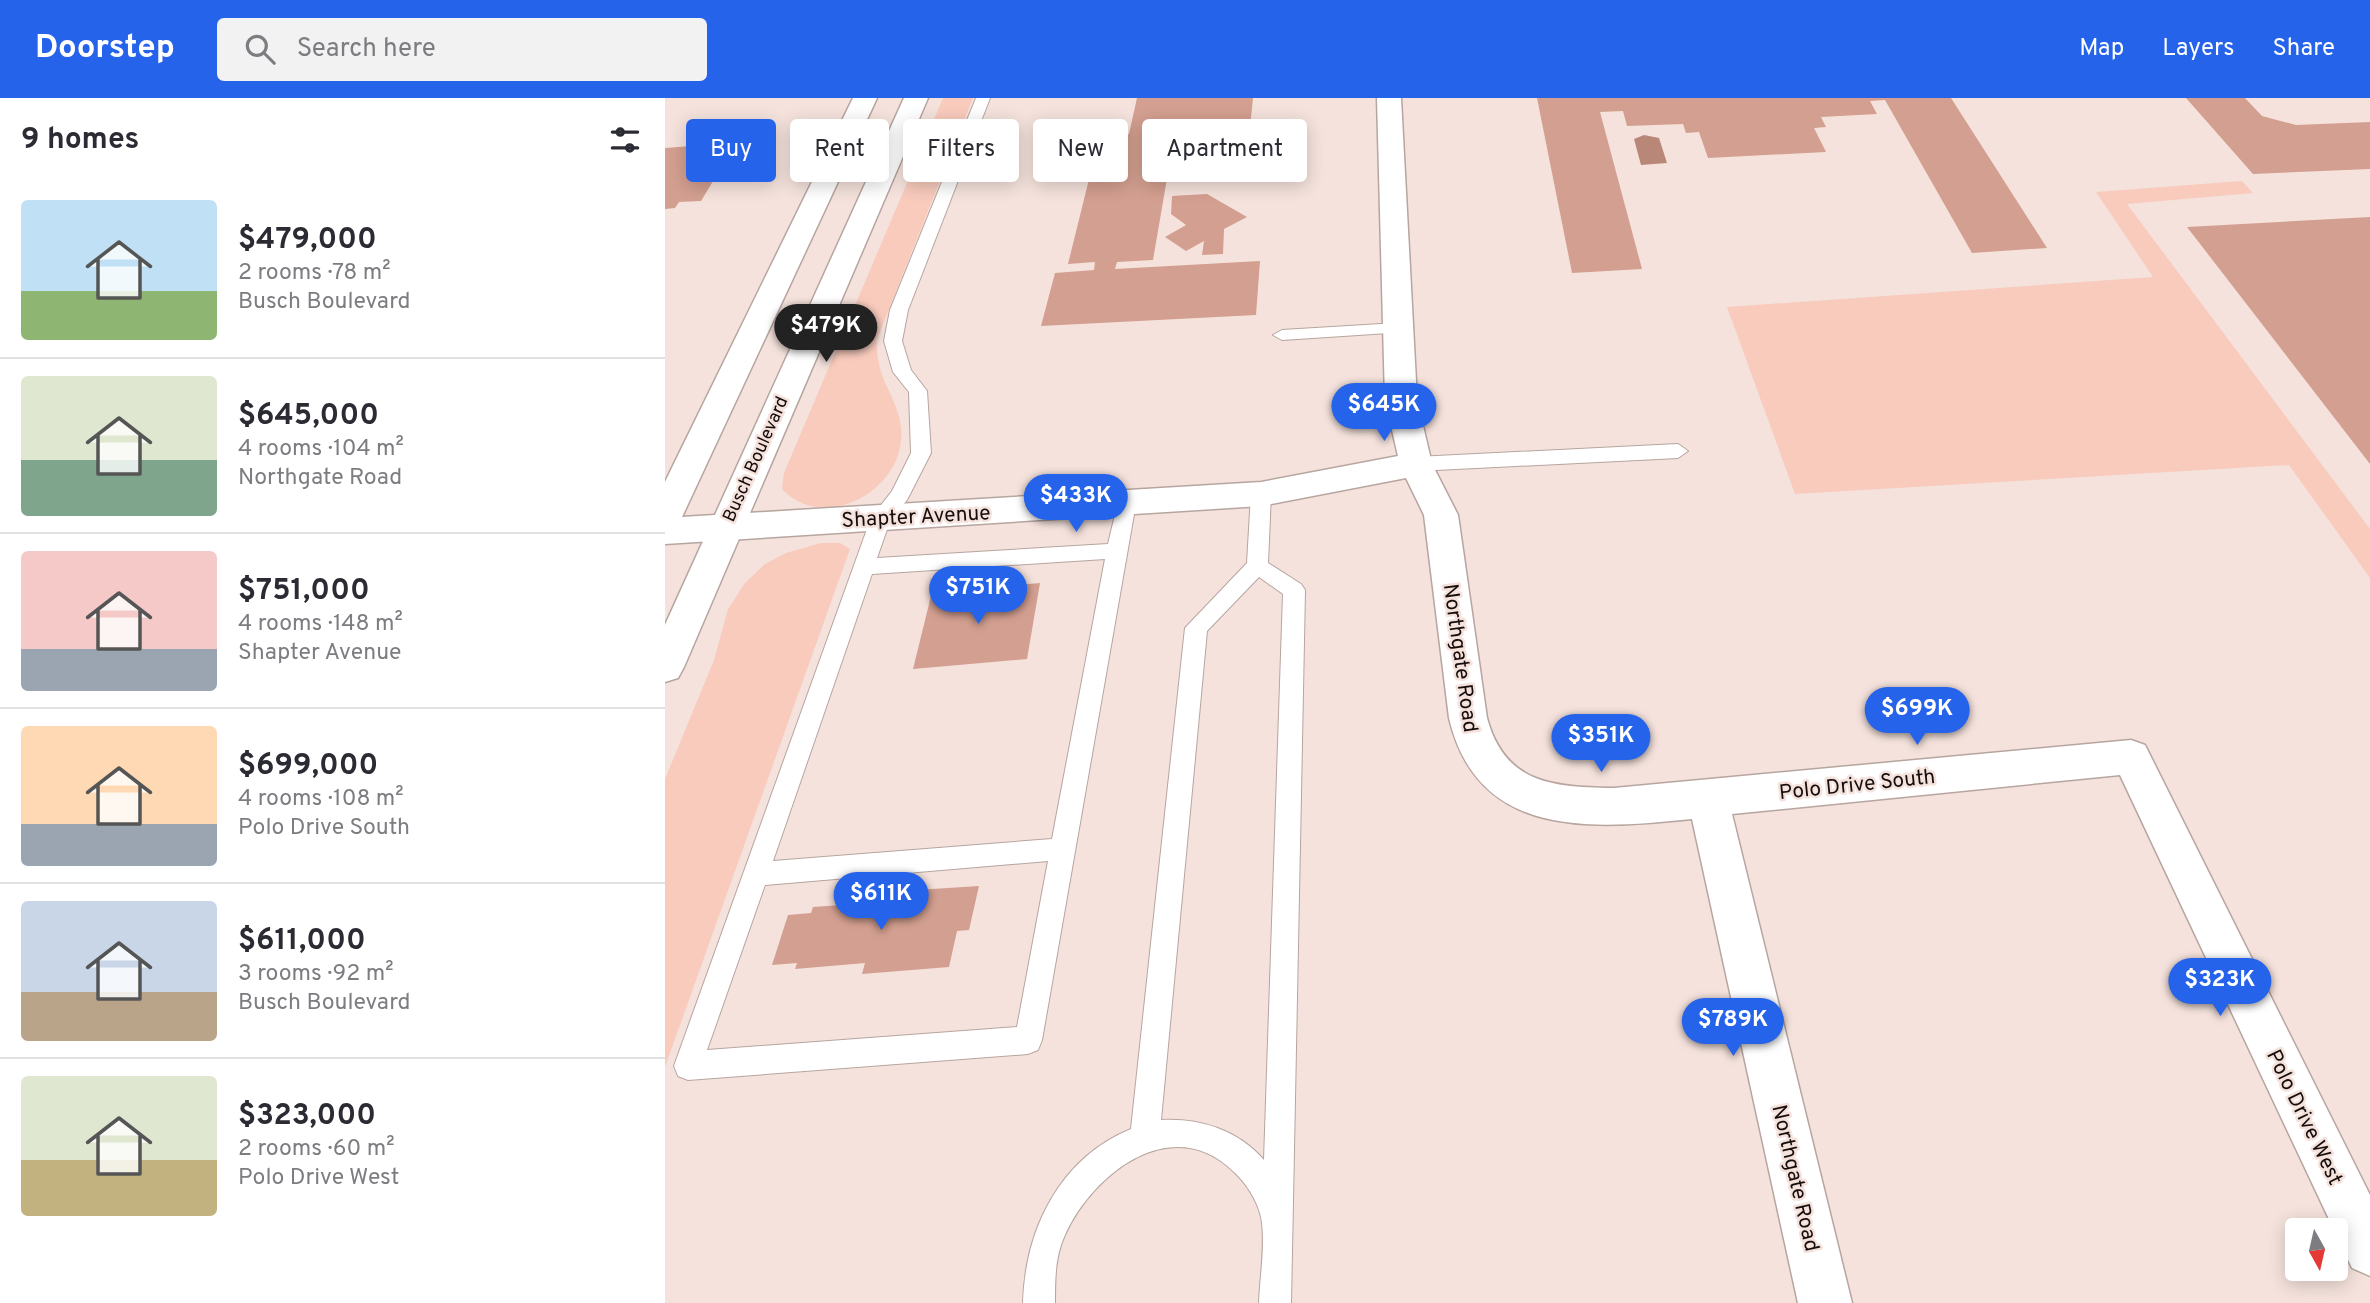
<!DOCTYPE html>
<meta charset="utf-8">
<style>
body{margin:0;font-family:Overpass,sans-serif;background:#f2f2f3;color:#2b2b33;height:100vh;display:flex;flex-direction:column;font-size:26px;white-space:nowrap}
*{box-sizing:border-box;margin:0}
p{font-size:23px;color:#7c7c81}
.icon{flex:none;width:38px;height:38px;fill:none;stroke:currentColor;stroke-width:2;stroke-linecap:round;stroke-linejoin:round}
.map{position:relative;flex:1;overflow:hidden}
.details{display:flex;flex-direction:column;background:#fff;width:665px}
.details>*{flex:none}
.banner{position:absolute;left:21px;top:21px;width:665px;height:63px;display:flex;gap:14px}
.needle{width:46px;rotate:172deg}
.tools{position:absolute;left:1620px;top:1120px;display:grid;gap:14px}
.tools a{display:grid;place-items:center;width:63px;height:63px;border-radius:7px;background:#fff;box-shadow:0 4px 18px #0003;font-size:35px}
.price{position:absolute;translate:-50% -60px;padding:0 16px;border-radius:24px;background:#2563eb;color:#fff;font-size:23px;line-height:46px;filter:drop-shadow(0 2px 4px #0008)}
.price::after{content:'';position:absolute;left:50%;top:42px;width:21px;height:16px;margin-left:-10px;background:inherit;clip-path:polygon(0 0,100% 0,50% 100%)}
.price.active{background:#222;color:#fff}
ul{padding:0;list-style:none}
li{display:flex;align-items:center;gap:21px;height:175px;padding:0 21px}
li+li{border-top:2px solid #e1e1e2}
li span{display:grid;place-items:center;flex:none;width:196px;height:140px;border-radius:7px;color:#555}
li>.icon{margin-inline-start:auto}
span .icon{width:84px;height:84px;fill:#fffc;stroke-width:1}
li b{font-size:30px}
h2{display:flex;justify-content:space-between;align-items:center;height:84px;padding:0 21px;font-size:30px}
.chip{padding:0 24px;border-radius:7px;background:#fff;box-shadow:0 4px 18px #0003;font-size:24px;line-height:63px}
.chip.active{background:#2563eb;color:#fff}
header{display:flex;align-items:center;gap:42px;box-sizing:border-box;height:98px;padding:0 35px;background:#2563eb;color:#fff}
header strong{font-size:33px}
nav{display:flex;gap:38px;margin-inline-start:auto;font-size:24px}
.search{width:490px;height:63px;background:#f2f2f3;display:flex;align-items:center;gap:18px;box-sizing:border-box;padding:0 24px;border-radius:7px;color:#7c7c81;font-size:26px}
main{display:flex;flex:1;min-height:0}
.map>svg:first-child{display:block}
.green{fill:#f8cbbd}
.water{fill:#b98778}
.building{fill:#d39f90}
.lines{fill:none;stroke-linecap:round;stroke-linejoin:round}
.service-casing{stroke:#b7a59f;stroke-width:2}
.minor-casing{stroke:#b7a59f;stroke-width:3}
.secondary-casing{stroke:#b7a59f;stroke-width:3}
.service{fill:#fff;fill-rule:evenodd}
.minor{fill:#fff;fill-rule:evenodd}
.secondary{fill:#fff;fill-rule:evenodd}
.labels{text-anchor:middle;stroke-width:5;stroke-linejoin:round;paint-order:stroke}
.far-street-label{font-size:18px;fill:#150e0d;stroke:#f5e2dc}
.street-label{font-size:21px;fill:#150e0d;stroke:#f5e2dc}
</style>
<header>
<strong>Doorstep</strong>
<div class="search"><svg class="icon" aria-label="search" viewBox="0 0 24 24"><circle cx="10" cy="10" r="6"/><path d="M15 15l6 6"/></svg>Search here</div>
<nav><a>Map</a><a>Layers</a><a>Share</a></nav>
</header>
<main>
<section class="details">
<h2>9 homes<svg class="icon" aria-label="filters" viewBox="0 0 24 24"><path d="M4 7h16M4 17h16"/><circle cx="9" cy="7" r="2"/><circle cx="15" cy="17" r="2"/></svg></h2>
<ul>
<li><span style="background:linear-gradient(#bfe0f5 65%,#8fb573 0)"><svg class="icon" aria-label="home" viewBox="0 0 24 24"><path d="M3 11l9-7 9 7M6 9v11h12V9"/></svg></span><div><b>$479,000</b><p>2 rooms · 78 m²</p><p>Busch Boulevard</p></div></li>
<li><span style="background:linear-gradient(#dfe7d0 60%,#7fa58c 0)"><svg class="icon" aria-label="home" viewBox="0 0 24 24"><path d="M3 11l9-7 9 7M6 9v11h12V9"/></svg></span><div><b>$645,000</b><p>4 rooms · 104 m²</p><p>Northgate Road</p></div></li>
<li><span style="background:linear-gradient(#f6c9c9 70%,#9aa5b1 0)"><svg class="icon" aria-label="home" viewBox="0 0 24 24"><path d="M3 11l9-7 9 7M6 9v11h12V9"/></svg></span><div><b>$751,000</b><p>4 rooms · 148 m²</p><p>Shapter Avenue</p></div></li>
<li><span style="background:linear-gradient(#ffd9b3 70%,#9aa5b1 0)"><svg class="icon" aria-label="home" viewBox="0 0 24 24"><path d="M3 11l9-7 9 7M6 9v11h12V9"/></svg></span><div><b>$699,000</b><p>4 rooms · 108 m²</p><p>Polo Drive South</p></div></li>
<li><span style="background:linear-gradient(#c9d6e8 65%,#b9a48a 0)"><svg class="icon" aria-label="home" viewBox="0 0 24 24"><path d="M3 11l9-7 9 7M6 9v11h12V9"/></svg></span><div><b>$611,000</b><p>3 rooms · 92 m²</p><p>Busch Boulevard</p></div></li>
<li><span style="background:linear-gradient(#dfe7d0 60%,#c2b280 0)"><svg class="icon" aria-label="home" viewBox="0 0 24 24"><path d="M3 11l9-7 9 7M6 9v11h12V9"/></svg></span><div><b>$323,000</b><p>2 rooms · 60 m²</p><p>Polo Drive West</p></div></li>
</ul>
</section>
<div class="map">
<svg width="1705" height="1205" viewBox="0 0 1705 1205">
<rect width="100%" height="100%" fill="#f5e2dc"/>
<g class="green">
<path d="M278 0H308L212 241C210 282 232 296 236 329 243 391 160 437 117 391L119 375Z"/>
<polygon points="1577,83 1588,95 1462,106 1705,431 1705,480 1624,367 1130,396 1062,209 1488,179 1431,94"/>
<polygon points="156,445 175,445 185,451 0,969 0,681 49,562 63,511 80,485 100,466 121,455"/>
</g>
<polygon class="water" points="979,37 994,40 1002,65 976,67 969,41"/>
<g class="building">
<polygon points="472,0 588,0 582,59 505,63 488,162 452,164 450,171 595,163 591,217 376,228 390,175 429,172 430,164 403,166 429,61 379,64 386,40 464,36"/>
<polygon points="872,0 1286,0 1382,150 1307,155 1220,2 1205,3 1212,16 1156,19 1161,29 1149,30 1161,54 1043,60 1034,34 1021,35 1018,26 962,28 958,13 935,14 977,171 907,175"/>
<polygon points="1521,0 1580,0 1597,18 1631,27 1705,24 1705,71 1588,76"/>
<polygon points="80,44 70,61 52,62 47,70 56,70 36,103 14,104 10,110 0,111 0,50"/>
<polygon points="542,96 582,119 559,131 558,156 537,157 539,143 521,153 500,139 521,127 506,116 507,98"/>
<polygon points="1705,119 1705,366 1522,129"/>
<polygon points="375,485 362,561 248,571 267,494"/>
<polygon points="314,788 304,832 292,833 284,869 197,876 200,865 130,871 132,865 107,867 123,817 146,815 148,809 218,804 220,794"/>
</g>
<g class="lines">
<g class="service-casing">
<g id="service">
<path d="M311 0H325L243 212 237 243 246 272 262 293 266 355 242 402 225 423 212 460 443 446 454 400 461 398 471 405 377 942 373 952 363 956 23 982 13 978 9 968 206 420 227 393 246 355 244 294 228 274 219 243 225 212ZM440 461 387 741 108 763 207 476ZM383 763 352 929 42 952 100 787Z"/>
<polygon points="733,225 742,230 739,234 617,242 608,237 617,232"/>
<polygon points="1013,346 1023,353 1013,360 751,373 741,366 751,359"/>
<path d="M596 389 606 396 603 465 636 486 640 492 626 1205H594C595 1179 600 1150 597 1125 595 1106 582 1086 569 1074 508 1013 428 1075 400 1137 390 1158 390 1182 390 1205H358C360 1131 395 1060 466 1031L520 530 582 465 586 396ZM594 479 618 496 599 1062C573 1032 535 1020 496 1022L542 533Z"/>
</g>
</g>
<g class="minor-casing">
<path id="minor" d="M712 0H736L752 302 767 366 793 417 822 620C840 687 890 689 949 690L1466 642 1480 647 1705 1097V1178L1687 1170 1455 677 1067 716 1187 1205H1133L1027 721C927 731 813 742 784 620L759 417 741 380 596 408 0 446V420L596 384 733 358 720 302Z"/>
</g>
<g class="secondary-casing">
<g id="secondary">
<polygon points="188,0 212,0 17,419 12,428 0,431 0,384"/>
<polygon points="239,0 263,0 19,569 13,580 0,584 0,527"/>
</g>
</g>
<use href="#service" class="service"/>
<use href="#minor" class="minor"/>
<use href="#secondary" class="secondary"/>
</g>
<g class="labels">
<g class="far-street-label">
<text transform="translate(90 361) rotate(-66)" y="6">Busch Boulevard</text>
</g>
<g class="street-label">
<text transform="translate(251 418) rotate(-3)" y="7">Shapter Avenue</text>
<text transform="translate(796 560) rotate(82)" y="7">Northgate Road</text>
<text transform="translate(1192 686) rotate(-6)" y="7">Polo Drive South</text>
<text transform="translate(1640 1019) rotate(64)" y="7">Polo Drive West</text>
<text transform="translate(1131 1080) rotate(77)" y="7">Northgate Road</text>
</g>
</g>
</svg>
<div class="tools">
<a><svg class="needle" viewBox="-14 -14 28 28"><path d="M0-13l5 13h-10z" fill="#e53935"/><path d="M0 13l5-13h-10z" fill="#7c7c81"/></svg></a>
</div>
<b class="price active" style="left:161px;top:266px">$479K</b>
<b class="price" style="left:719px;top:345px">$645K</b>
<b class="price" style="left:411px;top:436px">$433K</b>
<b class="price" style="left:313px;top:528px">$751K</b>
<b class="price" style="left:1252px;top:649px">$699K</b>
<b class="price" style="left:936px;top:676px">$351K</b>
<b class="price" style="left:216px;top:834px">$611K</b>
<b class="price" style="left:1555px;top:920px">$323K</b>
<b class="price" style="left:1068px;top:960px">$789K</b>
<div class="banner">
<a class="chip active">Buy</a>
<a class="chip">Rent</a>
<a class="chip">Filters</a>
<a class="chip">New</a>
<a class="chip">Apartment</a>
</div>
</div>
</main>
